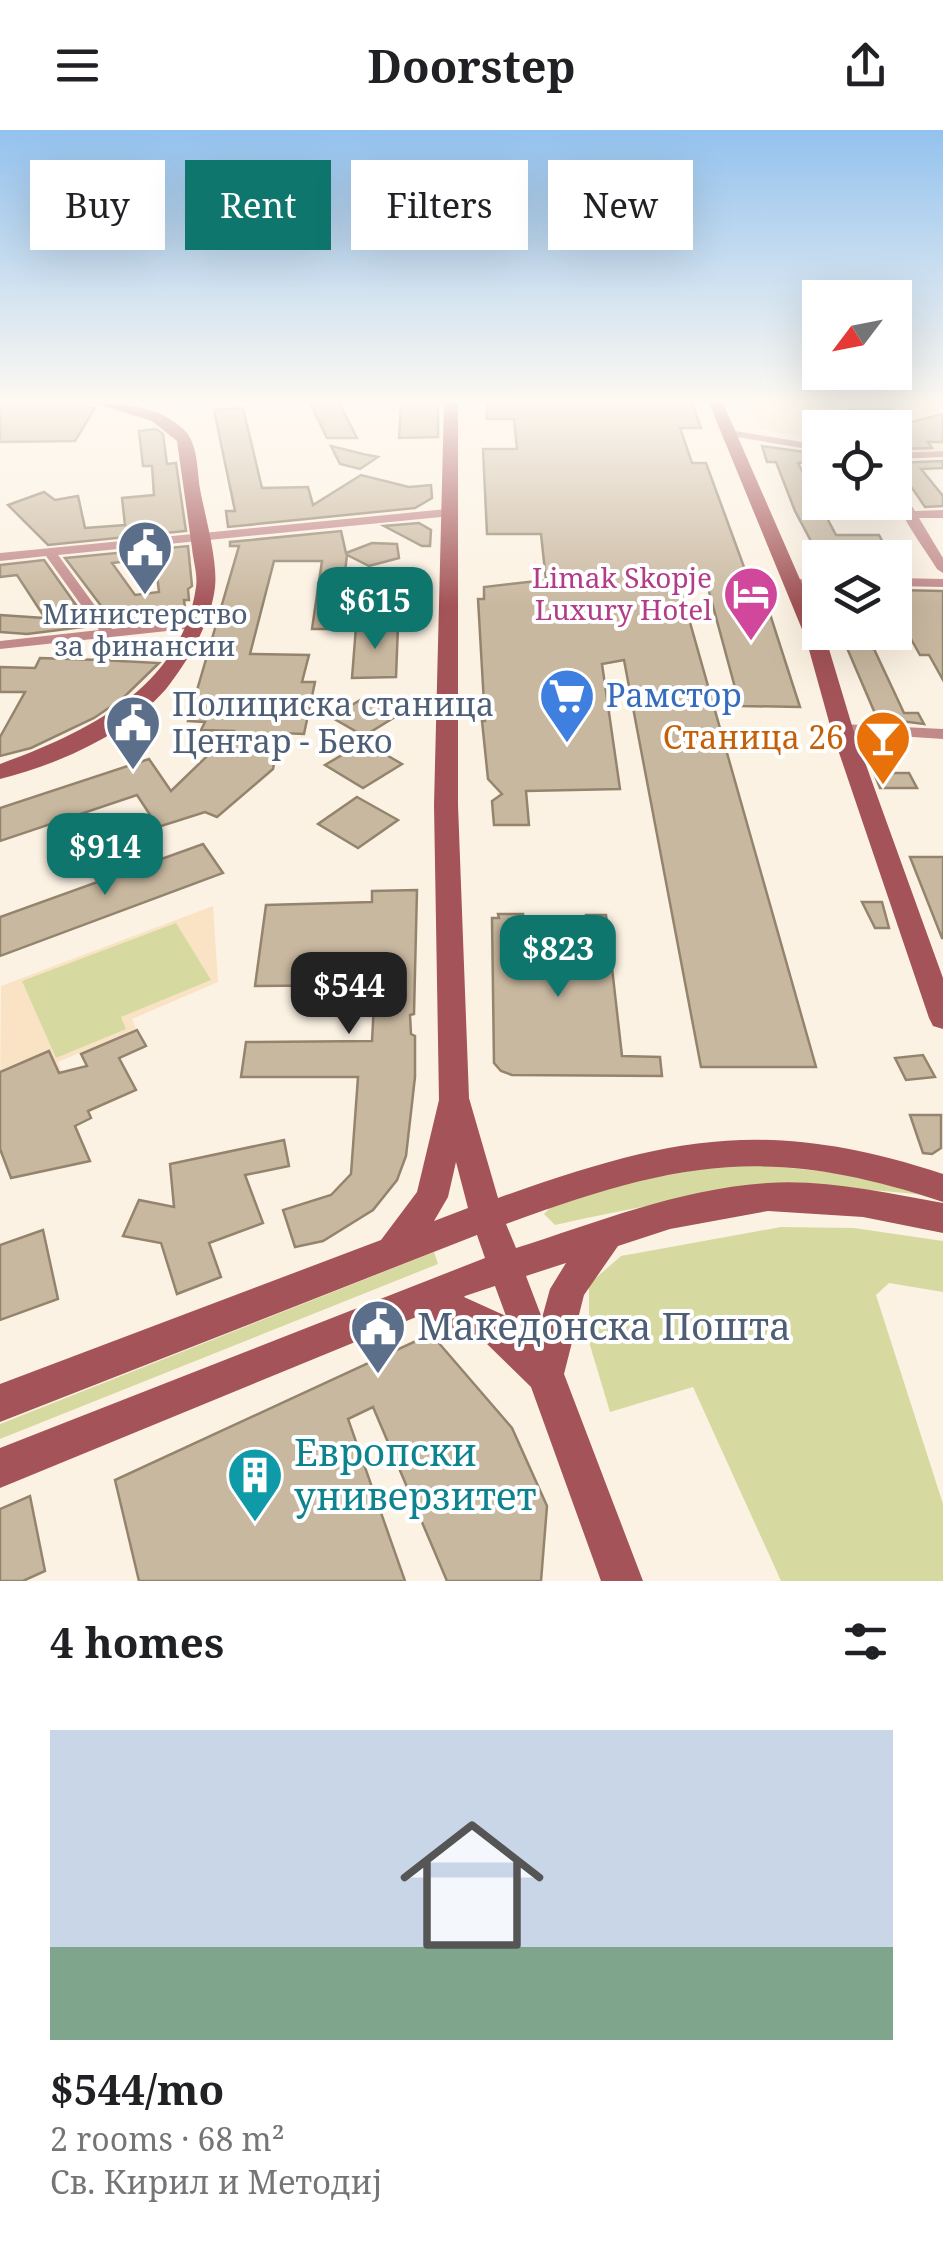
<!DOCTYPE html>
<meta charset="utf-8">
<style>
body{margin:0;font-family:"Noto Serif",serif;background:#f2f2f2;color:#202124;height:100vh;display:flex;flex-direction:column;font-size:38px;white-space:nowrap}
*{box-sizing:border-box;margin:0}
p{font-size:32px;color:#757577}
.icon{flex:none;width:55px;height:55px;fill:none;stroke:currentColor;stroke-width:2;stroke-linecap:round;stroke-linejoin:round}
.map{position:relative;height:1451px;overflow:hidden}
.panel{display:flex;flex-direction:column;background:#fff;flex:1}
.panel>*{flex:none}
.guide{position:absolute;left:30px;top:30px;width:885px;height:90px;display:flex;gap:20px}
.needle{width:65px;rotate:238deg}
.buttons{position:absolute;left:802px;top:150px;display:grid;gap:20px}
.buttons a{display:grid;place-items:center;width:110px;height:110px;border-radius:0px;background:#fff;box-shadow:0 10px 40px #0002;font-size:50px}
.price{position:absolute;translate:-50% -85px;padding:0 22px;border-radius:20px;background:#0f766e;color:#fff;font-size:32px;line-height:65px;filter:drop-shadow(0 2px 5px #0008)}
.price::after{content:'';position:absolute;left:50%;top:60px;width:30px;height:22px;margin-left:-15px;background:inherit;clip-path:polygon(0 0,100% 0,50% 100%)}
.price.current{background:#222;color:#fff}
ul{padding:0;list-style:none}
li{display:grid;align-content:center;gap:20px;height:530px;padding:0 50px}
li span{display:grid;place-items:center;height:310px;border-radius:0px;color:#555}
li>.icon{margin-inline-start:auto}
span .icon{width:180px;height:180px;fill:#fffc;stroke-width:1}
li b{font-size:42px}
h2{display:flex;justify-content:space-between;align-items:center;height:120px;padding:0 50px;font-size:42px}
.chip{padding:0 35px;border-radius:0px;background:#fff;box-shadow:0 10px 40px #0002;font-size:35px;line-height:90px}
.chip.current{background:#0f766e;color:#fff}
header{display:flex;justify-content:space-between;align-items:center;height:130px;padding:0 50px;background:#fff;font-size:45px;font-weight:700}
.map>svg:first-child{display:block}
.built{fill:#f9e3c4}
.green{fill:#d6daa1}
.building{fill:#c9b8a0;stroke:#94846e;stroke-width:2.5;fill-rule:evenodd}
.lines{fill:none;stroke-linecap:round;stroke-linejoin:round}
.street{fill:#c2898a;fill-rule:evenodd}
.secondary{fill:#a45458;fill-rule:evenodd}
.labels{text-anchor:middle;stroke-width:8;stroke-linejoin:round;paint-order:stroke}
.far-hotel-label{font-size:28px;fill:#b23c85;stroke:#fff;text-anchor:end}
.far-service-label{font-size:28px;fill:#4e5e75;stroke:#fff}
.shop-label{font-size:32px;fill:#366cbe;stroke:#fff;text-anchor:start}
.service-label{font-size:32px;fill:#4e5e75;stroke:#fff;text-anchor:start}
.food-label{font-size:32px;fill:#c56008;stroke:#fff;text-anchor:end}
.near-service-label{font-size:38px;fill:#4e5e75;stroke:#fff;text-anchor:start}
.near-culture-label{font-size:38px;fill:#0d838f;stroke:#fff;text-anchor:start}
</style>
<header><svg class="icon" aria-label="menu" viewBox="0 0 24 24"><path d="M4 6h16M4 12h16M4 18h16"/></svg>Doorstep<svg class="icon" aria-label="share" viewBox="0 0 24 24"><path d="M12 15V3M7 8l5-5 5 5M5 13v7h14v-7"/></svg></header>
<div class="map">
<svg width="943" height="1451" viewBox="0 0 943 1451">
<rect width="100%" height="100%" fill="#fcf2e3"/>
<g class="built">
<polygon points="751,273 943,273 943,278 930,284 943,291 943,320 895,323 895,298 820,298 820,311 761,299"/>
<polygon points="213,776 218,852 132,889 136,899 58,932 62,943 0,969 1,856"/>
</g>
<g class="green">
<polygon points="176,793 211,850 121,887 126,899 56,928 22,851"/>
<path d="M748 1034 850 1044 922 1065C792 1049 682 1066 555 1095L544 1084 553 1075 686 1037Z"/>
<polygon points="781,1097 854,1098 943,1111 943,1162 889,1153 876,1165 943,1374 943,1451 781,1451 693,1257 610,1282 589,1212 589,1154 621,1126"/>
<polygon points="434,1122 438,1134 0,1309 0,1294"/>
</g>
<g class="building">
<polygon points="0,273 72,273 95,278 75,311 0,312"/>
<polygon points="310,273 339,273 357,308 327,308"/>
<polygon points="401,273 438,273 438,307 399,308"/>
<polygon points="487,273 692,273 701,298 680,298 692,333 706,333 748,448 758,447 800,577 740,576 704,443 676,443 816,937 701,937 624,530 602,534 620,659 526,661 529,695 494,695 492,671 502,664 488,649 482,591 485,591 478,469 484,469 484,457 546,450 541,404 487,404 483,319 517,319 514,289 487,289"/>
<polygon points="243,278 262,358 308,357 313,375 361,345 409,357 431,355 432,368 415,378 228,397 226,381 235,381 214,280"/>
<polygon points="893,279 903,294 943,284 943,312 928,312 932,318 895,319 895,298 858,298 847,280"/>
<polygon points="156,299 163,304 167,334 176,333 186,401 48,415 8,375 44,362 55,370 78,366 85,398 125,395 122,368 154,365 152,336 143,336 139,301"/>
<polygon points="331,316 363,324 378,327 360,339 340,334"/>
<polygon points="762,316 804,322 808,333 798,333 836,405 879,405 888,422 842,421 845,428 820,428 795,381 776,332 767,332"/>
<polygon points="943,331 943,338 921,339 943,366 943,376 925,377 895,333"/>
<polygon points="419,393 431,400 430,416 422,416 384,396"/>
<polygon points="341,401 346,423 372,413 397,414 399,428 369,436 347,425 338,499 312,499 322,431 274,431 250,524 309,525 302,552 315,552 304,604 280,603 273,639 217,687 205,682 158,697 137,665 0,711 0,678 149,629 171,661 233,601 201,600 205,592 188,591 239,416 230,416 230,412"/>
<path d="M188 416 192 456 188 459 189 470H184L185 478H180V485L114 493 65 428ZM155 428 159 462 135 465 112 433Z"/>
<polygon points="44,430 91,496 27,504 0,502 0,485 45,488 17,445 0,447 0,435"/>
<polygon points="895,460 943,461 943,550 929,525 920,525 902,493 895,494"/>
<polygon points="398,496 396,547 352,548 356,497"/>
<polygon points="841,504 867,504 904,583 918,583 924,594 877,588"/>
<polygon points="40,528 100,530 159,533 122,569 94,588 31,618 0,626 0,607 25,562 0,562 0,537 35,538"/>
<polygon points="364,568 398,585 364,606 331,587"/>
<polygon points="364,612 402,634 363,658 325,635"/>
<polygon points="874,643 909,643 917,658 880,658"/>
<polygon points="357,667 398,690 358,718 318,694"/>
<polygon points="203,714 223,743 0,826 0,787"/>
<polygon points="910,727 943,727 943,808 942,808"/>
<polygon points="417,760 414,884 410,885 411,904 415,906 415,947 406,1026 397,1050 373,1080 323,1111 295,1117 283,1080 331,1065 351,1044 358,947 241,947 246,912 372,911 375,855 255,856 266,775 372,772 372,761"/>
<polygon points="862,772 882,772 889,798 875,798"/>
<polygon points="498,784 523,784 523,789 586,789 586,785 606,785 622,926 660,927 662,946 512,945 501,941 494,933 492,788 499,788"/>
<polygon points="137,900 146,916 119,928 136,960 88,981 91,988 75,996 90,1031 11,1048 0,1019 0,942 49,921 59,943 87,936 81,924"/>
<polygon points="923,925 935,947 906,950 895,928"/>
<polygon points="910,985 941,985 941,1018 932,1024 923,1023"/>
<polygon points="284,1010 289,1036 245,1045 263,1093 209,1113 221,1147 177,1164 161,1113 123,1106 139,1070 174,1077 170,1034"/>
<polygon points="43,1100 58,1169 0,1190 0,1115"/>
<polygon points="431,1204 512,1298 547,1376 541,1451 447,1451 373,1277 348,1289 405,1451 139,1451 115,1350"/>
<polygon points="30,1366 45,1441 23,1451 0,1451 0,1379"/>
</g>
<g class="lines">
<g class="street">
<polygon points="729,300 820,315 820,321 725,305 724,303"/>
<polygon points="943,321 943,327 895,329 895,323"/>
<path d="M895 355 899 356 915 381 943 380V388H919L943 428V443L937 439C922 414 895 383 895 355Z"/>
<polygon points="447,379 451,380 451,386 58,425 112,499 195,490 202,494 195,498 0,519 0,511 99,500 46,426 0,431 0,423"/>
<polygon points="895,448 943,449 943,457 895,456"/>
<polygon points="820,449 820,457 794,457 787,453 794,449"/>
<polygon points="842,594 943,599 943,609 837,602 834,599 837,596"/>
</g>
<g class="secondary">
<path d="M93 273C124 273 162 277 185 301 198 314 197 340 200 359 205 386 218 431 215 457 211 493 188 531 166 559 127 604 57 635 0 649V634C85 603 182 558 196 457 198 445 193 430 192 418 187 382 182 347 177 311L152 291Z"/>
<path d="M444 273H458V675L469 968 498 1068C670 1007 765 986 943 1044V1072C769 1013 675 1032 506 1094L516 1118C598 1092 679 1059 767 1053 825 1049 886 1063 943 1073V1103L863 1087 768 1081 670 1099 618 1116 584 1165 564 1244 643 1451H601L531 1257 486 1213 421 1185 0 1358V1318L485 1128 477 1105 0 1292V1254L381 1110 417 1062 439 970 434 675ZM456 1032 468 1078 434 1091 448 1067ZM566 1133 550 1159 542 1188 526 1146ZM495 1156 506 1186 464 1167 465 1166Z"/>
<polygon points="709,273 723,273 826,509 853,599 943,848 943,899 933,896 929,888 831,599 806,509"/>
</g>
</g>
<linearGradient id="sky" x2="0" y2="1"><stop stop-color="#93c2ee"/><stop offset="0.57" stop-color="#fef9f2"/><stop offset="1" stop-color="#fef9f2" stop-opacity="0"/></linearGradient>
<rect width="943" height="476" fill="url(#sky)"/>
<defs>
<g id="civic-pin" transform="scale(2.875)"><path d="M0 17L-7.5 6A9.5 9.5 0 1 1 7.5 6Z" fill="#5c6f8a" stroke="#fff"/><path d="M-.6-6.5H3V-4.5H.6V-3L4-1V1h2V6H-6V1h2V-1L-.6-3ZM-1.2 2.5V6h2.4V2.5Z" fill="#fff"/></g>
<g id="hotel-pin" transform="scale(2.875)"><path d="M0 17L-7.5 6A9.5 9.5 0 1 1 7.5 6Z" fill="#d1479c" stroke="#fff"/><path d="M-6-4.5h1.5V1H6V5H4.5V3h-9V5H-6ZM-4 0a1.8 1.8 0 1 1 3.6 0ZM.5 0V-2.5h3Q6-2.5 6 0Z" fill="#fff"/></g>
<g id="supermarket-pin" transform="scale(2.875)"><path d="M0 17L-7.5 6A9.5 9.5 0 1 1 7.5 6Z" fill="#3f7fe0" stroke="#fff"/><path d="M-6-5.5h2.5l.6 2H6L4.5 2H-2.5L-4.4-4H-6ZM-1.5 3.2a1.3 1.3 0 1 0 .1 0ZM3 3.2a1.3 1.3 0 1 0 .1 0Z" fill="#fff"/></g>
<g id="bar-pin" transform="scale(2.875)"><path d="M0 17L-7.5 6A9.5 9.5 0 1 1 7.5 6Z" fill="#e8710a" stroke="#fff"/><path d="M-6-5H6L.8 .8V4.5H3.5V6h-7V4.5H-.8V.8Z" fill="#fff"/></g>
<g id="building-pin" transform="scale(2.875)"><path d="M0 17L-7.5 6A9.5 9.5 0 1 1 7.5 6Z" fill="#0f9aa8" stroke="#fff"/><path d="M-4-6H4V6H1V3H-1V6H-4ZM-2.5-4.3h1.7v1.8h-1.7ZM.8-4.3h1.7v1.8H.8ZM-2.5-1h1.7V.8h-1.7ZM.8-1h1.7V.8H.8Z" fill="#fff"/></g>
</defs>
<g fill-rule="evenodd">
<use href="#civic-pin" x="145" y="418"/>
<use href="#hotel-pin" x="751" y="464"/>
<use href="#supermarket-pin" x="567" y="566"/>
<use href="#civic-pin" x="133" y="593"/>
<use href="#bar-pin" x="883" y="608"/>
<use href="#civic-pin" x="378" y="1197"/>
<use href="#building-pin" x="255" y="1345"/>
</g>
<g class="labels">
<g class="far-hotel-label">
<text x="712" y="458">Limak Skopje<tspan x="712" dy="32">Luxury Hotel</tspan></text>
</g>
<g class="far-service-label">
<text x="145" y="494">Министерство<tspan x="145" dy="32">за финансии</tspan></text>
</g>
<g class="shop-label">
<text x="606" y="577">Рамстор</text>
</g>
<g class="service-label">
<text x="172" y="586">Полициска станица<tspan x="172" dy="37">Центар - Беко</tspan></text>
</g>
<g class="food-label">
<text x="844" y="619">Станица 26</text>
</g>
<g class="near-service-label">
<text x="417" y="1210">Македонска Пошта</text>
</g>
<g class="near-culture-label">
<text x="294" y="1336">Европски<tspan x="294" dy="44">универзитет</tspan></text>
</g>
</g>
</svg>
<div class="buttons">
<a><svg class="needle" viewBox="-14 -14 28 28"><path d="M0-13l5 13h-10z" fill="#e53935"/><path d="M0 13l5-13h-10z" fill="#757577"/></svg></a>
<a><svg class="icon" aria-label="locate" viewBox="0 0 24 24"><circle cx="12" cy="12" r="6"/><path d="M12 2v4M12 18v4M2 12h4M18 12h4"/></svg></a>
<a><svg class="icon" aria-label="layers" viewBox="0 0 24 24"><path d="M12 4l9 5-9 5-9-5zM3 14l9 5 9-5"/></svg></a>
</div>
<b class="price" style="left:375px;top:522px">$615</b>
<b class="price" style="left:105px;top:768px">$914</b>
<b class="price" style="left:558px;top:870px">$823</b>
<b class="price current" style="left:349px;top:907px">$544</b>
<div class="guide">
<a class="chip">Buy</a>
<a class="chip current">Rent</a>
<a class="chip">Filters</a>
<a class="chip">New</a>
</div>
</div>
<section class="panel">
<h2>4 homes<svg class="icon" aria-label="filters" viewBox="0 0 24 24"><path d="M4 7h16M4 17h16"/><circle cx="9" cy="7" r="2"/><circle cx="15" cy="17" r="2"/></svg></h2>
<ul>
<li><span style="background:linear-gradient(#c9d6e8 70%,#7fa58c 0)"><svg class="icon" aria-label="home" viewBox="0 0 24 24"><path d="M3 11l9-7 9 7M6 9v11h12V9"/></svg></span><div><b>$544/mo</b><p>2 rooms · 68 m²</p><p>Св. Кирил и Методиј</p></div></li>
</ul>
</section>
